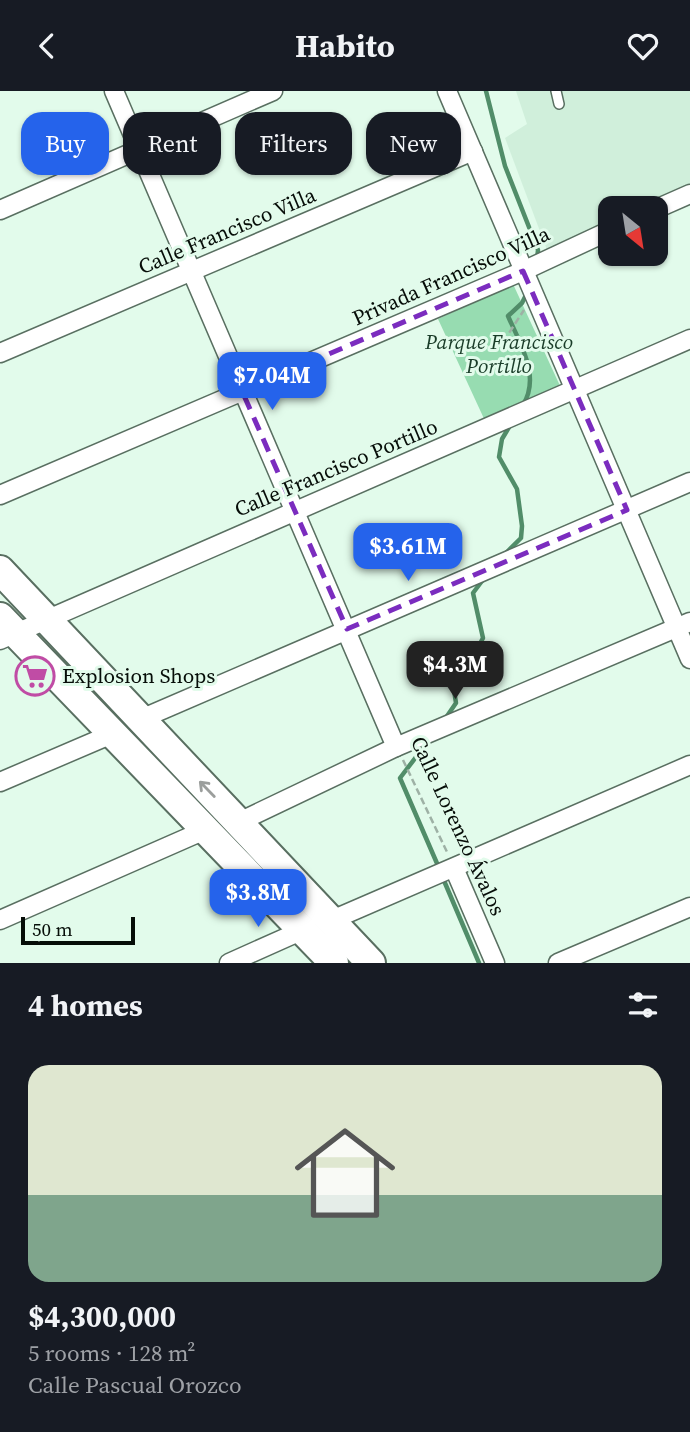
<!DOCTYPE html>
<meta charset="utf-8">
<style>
body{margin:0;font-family:"Source Serif 4",serif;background:#242831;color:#f1f3f6;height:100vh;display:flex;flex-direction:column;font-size:26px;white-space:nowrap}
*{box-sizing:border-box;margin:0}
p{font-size:23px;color:#9ea1a6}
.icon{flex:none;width:38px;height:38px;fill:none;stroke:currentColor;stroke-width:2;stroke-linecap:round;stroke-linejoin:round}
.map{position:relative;height:872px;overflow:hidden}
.sheet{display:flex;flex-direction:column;background:#171b24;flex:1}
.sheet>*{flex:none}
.banner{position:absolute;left:21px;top:21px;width:649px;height:63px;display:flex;gap:14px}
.needle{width:46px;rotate:150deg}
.controls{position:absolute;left:598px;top:105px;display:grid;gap:14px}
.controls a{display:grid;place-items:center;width:70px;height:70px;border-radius:14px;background:#171b24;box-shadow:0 2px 5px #0004;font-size:35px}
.scale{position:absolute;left:21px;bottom:18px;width:114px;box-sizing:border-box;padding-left:7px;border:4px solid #060d08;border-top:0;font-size:19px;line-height:24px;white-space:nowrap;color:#060d08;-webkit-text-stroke:5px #e2fbeb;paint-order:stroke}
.price{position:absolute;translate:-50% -60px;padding:0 16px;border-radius:14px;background:#2563eb;color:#fff;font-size:23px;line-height:46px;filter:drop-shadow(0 2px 4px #0008)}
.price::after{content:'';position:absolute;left:50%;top:42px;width:21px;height:16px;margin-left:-10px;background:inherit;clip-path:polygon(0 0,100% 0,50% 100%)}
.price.on{background:#222;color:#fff}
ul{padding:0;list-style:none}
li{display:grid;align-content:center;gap:14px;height:371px;padding:0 28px}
li span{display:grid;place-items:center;height:217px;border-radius:21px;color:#555}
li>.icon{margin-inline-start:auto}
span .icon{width:126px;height:126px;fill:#fffc;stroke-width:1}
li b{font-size:30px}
h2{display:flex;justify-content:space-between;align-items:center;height:84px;padding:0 28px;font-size:30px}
.pill{padding:0 24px;border-radius:21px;background:#171b24;box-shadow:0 2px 5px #0004;font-size:24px;line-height:63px}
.pill.on{background:#2563eb;color:#fff}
header{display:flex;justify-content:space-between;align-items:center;height:91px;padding:0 28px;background:#171b24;font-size:32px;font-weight:700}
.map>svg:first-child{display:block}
.built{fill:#d0efdb}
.green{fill:#97dcb1}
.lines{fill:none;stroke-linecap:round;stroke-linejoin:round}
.stream{stroke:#518d69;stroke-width:4.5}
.lane-casing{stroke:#596f61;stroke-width:12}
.street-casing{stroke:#596f61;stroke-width:21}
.primary-casing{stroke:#596f61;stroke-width:32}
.path{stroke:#9eb1a5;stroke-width:2.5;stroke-dasharray:7 3.5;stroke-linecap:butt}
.lane{stroke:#fff;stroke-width:9}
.street{stroke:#fff;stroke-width:18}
.primary{stroke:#fff;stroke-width:28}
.oneway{stroke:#9b9e9c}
.marked{fill:none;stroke:#7b2cbf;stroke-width:5;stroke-dasharray:14 9;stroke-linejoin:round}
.labels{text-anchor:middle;stroke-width:6;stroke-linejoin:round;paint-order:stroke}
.street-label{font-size:21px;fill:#060d08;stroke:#e2fbeb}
.park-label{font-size:21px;font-style:italic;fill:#193c28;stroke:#e2fbeb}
.poi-label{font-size:21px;fill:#060d08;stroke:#e2fbeb;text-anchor:start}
</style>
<header><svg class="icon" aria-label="back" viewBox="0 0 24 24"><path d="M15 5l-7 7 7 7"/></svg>Habito<svg class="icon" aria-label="heart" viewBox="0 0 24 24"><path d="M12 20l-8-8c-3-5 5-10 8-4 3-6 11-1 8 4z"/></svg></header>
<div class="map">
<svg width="690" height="872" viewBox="0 0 690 872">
<rect width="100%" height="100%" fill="#e2fbeb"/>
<polygon class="built" points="516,0 690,0 690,96 641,117 611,117 611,131 547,159 505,47 527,33"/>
<polygon class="green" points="513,193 561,297 486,332 438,228"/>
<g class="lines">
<g class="stream">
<polyline points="486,0 505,75 538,159 537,169"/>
<path d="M523 314C541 285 520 253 508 225L522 212 528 200"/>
<polyline points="504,464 521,447 522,435 517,398 499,366 502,348 511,333"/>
<polyline points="445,628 456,612 451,580 472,568 483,547 473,502 485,486"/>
<polyline points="429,649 400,687 439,777"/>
<polyline points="442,785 479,872"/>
</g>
<g class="lane-casing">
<polyline id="lane" points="556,0 559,13"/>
</g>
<g class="street-casing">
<g id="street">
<polyline points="114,0 396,656"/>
<polyline points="447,0 690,568"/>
<polyline points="656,118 690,103"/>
<polyline points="0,119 273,0"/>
<polyline points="0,262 473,60"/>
<polyline points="0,404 523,180 611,139"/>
<polyline points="0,549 690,248"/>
<polyline points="141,628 690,391"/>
<polyline points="0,691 112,643"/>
<polyline points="239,731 396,656 690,531"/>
<polyline points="454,777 495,872"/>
<polyline points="0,829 205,739"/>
<polyline points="332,829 690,674"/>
<polyline points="229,872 303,839"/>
<polyline points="558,872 690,816"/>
</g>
</g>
<g class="primary-casing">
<g id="primary">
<polyline points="0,479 371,872"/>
<polyline points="0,526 334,872"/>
</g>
</g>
<g class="path">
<polyline points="509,252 509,242 524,219"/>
<polyline points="403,669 447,761"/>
</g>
<use href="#lane" class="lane"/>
<use href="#street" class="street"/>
<use href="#primary" class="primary"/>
</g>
<defs><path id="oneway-shaft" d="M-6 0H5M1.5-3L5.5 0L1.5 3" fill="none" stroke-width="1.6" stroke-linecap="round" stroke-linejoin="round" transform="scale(1.75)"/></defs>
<use class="oneway" href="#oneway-shaft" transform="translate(207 698) rotate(-134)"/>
<path class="marked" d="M523 180 627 419 347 538 242 300Z"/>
<defs>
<g id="supermarket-ring" transform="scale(2.0125)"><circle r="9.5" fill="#e2fbeb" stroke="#c04ca5" stroke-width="1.5"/><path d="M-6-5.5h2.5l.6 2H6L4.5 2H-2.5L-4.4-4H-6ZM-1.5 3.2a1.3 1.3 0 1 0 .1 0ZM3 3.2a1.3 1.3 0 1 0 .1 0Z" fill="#c04ca5"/></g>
</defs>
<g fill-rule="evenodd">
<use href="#supermarket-ring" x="35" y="585"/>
</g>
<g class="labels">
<g class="street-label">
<text transform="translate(227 140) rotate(-23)" y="7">Calle Francisco Villa</text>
<text transform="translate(451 185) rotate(-24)" y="7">Privada Francisco Villa</text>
<text transform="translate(336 377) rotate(-23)" y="7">Calle Francisco Portillo</text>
<text transform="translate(458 735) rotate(65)" y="7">Calle Lorenzo Ávalos</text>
</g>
<g class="park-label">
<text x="499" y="258">Parque Francisco<tspan x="499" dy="24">Portillo</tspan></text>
</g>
<g class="poi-label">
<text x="62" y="592">Explosion Shops</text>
</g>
</g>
</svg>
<div class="controls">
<a><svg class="needle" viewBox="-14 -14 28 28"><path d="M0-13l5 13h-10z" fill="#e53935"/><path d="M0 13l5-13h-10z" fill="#9ea1a6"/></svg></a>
</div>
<div class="scale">50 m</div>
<b class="price" style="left:272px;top:321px">$7.04M</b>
<b class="price" style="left:408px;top:492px">$3.61M</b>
<b class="price on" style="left:455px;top:610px">$4.3M</b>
<b class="price" style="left:258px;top:838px">$3.8M</b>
<div class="banner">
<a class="pill on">Buy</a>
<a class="pill">Rent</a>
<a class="pill">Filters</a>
<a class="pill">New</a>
</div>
</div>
<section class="sheet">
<h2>4 homes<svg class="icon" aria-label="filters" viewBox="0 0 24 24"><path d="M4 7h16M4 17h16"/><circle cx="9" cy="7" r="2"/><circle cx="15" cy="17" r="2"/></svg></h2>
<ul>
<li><span style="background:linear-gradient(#dfe7d0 60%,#7fa58c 0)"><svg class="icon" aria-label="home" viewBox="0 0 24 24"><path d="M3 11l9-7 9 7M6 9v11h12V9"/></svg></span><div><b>$4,300,000</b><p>5 rooms · 128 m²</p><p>Calle Pascual Orozco</p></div></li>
</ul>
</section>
